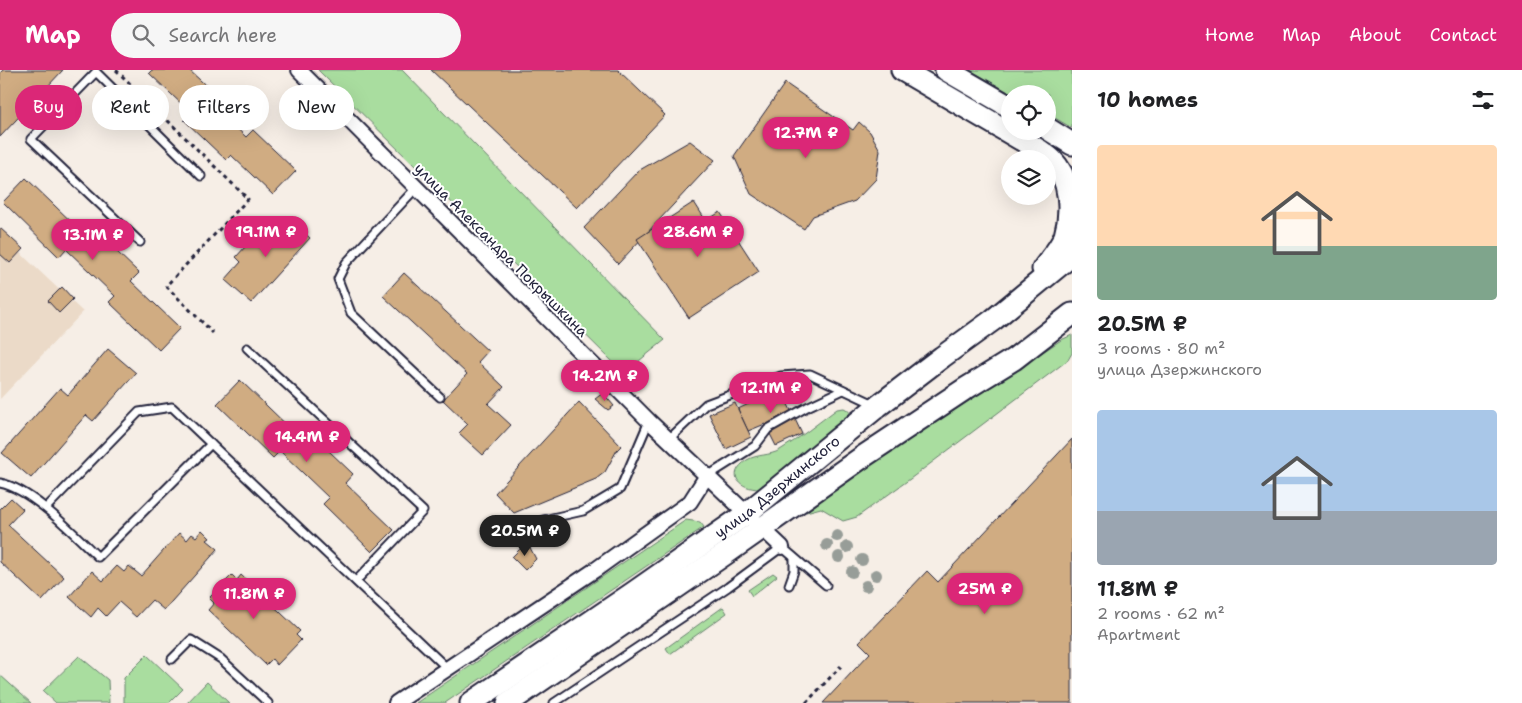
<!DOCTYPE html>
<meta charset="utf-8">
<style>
body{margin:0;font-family:"Shantell Sans",sans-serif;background:#f6f6f6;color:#202124;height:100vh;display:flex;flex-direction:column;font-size:19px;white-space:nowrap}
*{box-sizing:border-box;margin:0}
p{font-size:16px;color:#757577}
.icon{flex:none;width:28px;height:28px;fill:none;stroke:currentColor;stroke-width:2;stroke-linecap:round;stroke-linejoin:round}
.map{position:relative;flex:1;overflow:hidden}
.drawer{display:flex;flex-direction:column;background:#fff;width:450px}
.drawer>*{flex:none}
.banner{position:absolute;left:15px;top:15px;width:475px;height:45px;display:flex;gap:10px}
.fabs{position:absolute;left:1001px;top:15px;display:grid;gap:10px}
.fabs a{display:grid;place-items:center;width:55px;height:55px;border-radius:50%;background:#fff;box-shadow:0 5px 20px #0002;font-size:25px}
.price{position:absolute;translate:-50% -42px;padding:0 11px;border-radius:18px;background:#db2777;color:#fff;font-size:16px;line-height:32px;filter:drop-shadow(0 1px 2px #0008)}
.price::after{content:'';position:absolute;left:50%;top:30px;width:15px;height:11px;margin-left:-8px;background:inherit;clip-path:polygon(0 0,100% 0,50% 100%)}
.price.active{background:#222;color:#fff}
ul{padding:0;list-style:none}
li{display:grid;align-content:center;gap:10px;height:265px;padding:0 25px}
li span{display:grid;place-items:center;height:155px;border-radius:5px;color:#555}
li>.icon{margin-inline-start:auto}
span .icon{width:90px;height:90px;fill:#fffc;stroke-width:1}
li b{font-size:21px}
h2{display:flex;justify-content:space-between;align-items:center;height:60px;padding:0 25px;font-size:21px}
.chip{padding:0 18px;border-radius:22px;background:#fff;box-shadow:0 5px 20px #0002;font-size:18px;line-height:45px}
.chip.active{background:#db2777;color:#fff}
header{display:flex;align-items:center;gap:30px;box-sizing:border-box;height:70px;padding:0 25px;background:#db2777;color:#fff}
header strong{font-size:24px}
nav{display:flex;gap:28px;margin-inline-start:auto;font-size:18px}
.search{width:350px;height:45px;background:#f6f6f6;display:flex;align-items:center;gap:12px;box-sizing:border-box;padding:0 18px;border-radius:28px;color:#757577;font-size:19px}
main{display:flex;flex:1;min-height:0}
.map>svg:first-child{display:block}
.built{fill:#ebdac8}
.green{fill:#a9dd9f;stroke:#66806d}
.building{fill:#d0ac82;stroke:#22223b}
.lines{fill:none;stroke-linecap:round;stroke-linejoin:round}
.lane-casing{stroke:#22223b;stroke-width:11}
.street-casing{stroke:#22223b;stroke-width:18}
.primary-casing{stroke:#22223b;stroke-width:25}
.path{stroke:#22223b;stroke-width:3;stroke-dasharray:4 4;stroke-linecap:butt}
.lane{stroke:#fff;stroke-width:7}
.street{stroke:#fff;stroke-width:14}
.primary{stroke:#fff;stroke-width:21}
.tree{fill:#979d98}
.labels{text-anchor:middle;stroke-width:4;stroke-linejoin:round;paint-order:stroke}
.street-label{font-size:15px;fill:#22223b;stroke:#fff}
</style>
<header>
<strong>Map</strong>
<div class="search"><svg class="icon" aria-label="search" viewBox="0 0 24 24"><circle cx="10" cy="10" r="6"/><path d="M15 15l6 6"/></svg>Search here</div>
<nav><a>Home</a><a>Map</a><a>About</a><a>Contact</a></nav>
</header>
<main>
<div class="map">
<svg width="1072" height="633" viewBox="0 0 1072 633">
<rect width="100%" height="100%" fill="#f6eee6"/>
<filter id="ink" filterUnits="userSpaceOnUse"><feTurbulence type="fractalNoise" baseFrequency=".02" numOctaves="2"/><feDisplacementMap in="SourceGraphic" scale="10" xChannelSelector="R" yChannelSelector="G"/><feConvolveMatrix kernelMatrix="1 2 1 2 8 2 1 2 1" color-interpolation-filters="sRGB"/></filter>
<g filter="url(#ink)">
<polygon class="built" points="0,164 83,242 0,329"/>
<g class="green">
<polygon points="318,0 402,0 665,270 624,303"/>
<polygon points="970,0 1072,0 1072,58 1048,44 1048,24 1012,24"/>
<polygon points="1072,265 1072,283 1068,290 910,409 857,447 843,451 821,438 806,442 853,407 1061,270"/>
<path d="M844 338C850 341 851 343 850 350L760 419C740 419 725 405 747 390 757 384 770 386 780 380 800 368 818 353 837 339Z"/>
<polygon points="686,450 700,452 704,457 445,633 416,633"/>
<polygon points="773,503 777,506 752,526 748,520"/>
<polygon points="723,537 727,543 670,584 666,578"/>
<polygon points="147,585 183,619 169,633 124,633 124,608"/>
<polygon points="79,586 108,610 109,633 56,633 43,621"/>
<polygon points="0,605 31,633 0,633"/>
<polygon points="207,612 229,633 187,633"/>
</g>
<g class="building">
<polygon points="3,0 63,0 0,67 0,3"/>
<polygon points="152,0 189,0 212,21 205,28 246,67 253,60 296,101 273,125 231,85 226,90 184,50 191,43 149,3"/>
<polygon points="431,0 618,0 665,45 577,138"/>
<polygon points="785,13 853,60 859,52 870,62 880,80 876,109 855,131 813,146 804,159 751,124 734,86"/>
<polygon points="690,71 715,90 618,194 584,158 638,101"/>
<polygon points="26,108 82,162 89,155 139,203 131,211 180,258 159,280 109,232 115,226 66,179 59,187 3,132"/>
<polygon points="694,132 706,151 720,142 759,202 689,248 637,169"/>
<polygon points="286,146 310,168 251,233 225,210 241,192 236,187 265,155 273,161"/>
<polygon points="0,158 23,179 10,193 0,184"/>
<polygon points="404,203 488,281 478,292 504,317 488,334 511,355 483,385 459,363 468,354 443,330 467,304 383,226"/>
<polygon points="62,217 73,229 59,243 48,231"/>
<polygon points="108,279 136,303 93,351 86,345 31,408 2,383 60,318 68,325"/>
<polygon points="240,310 296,364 303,356 353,404 345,413 394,460 372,482 323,434 329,428 280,381 273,388 217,334"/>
<polygon points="777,311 802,364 776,376 765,354 748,361 738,339 755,331 751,324"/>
<polygon points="603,323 614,336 608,340 595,329"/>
<polygon points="579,332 621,376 617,380 605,402 596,409 514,443 495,423"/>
<polygon points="735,333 751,367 726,379 709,344"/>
<polygon points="1072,369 1072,633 823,633 870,583 859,572 889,541 927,501 938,512"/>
<polygon points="11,428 23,439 8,455 64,507 42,531 0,492 0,439"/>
<polygon points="202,460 210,468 207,470 218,479 164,540 152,530 136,547 119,532 106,546 98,538 91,547 69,527 92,501 103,511 117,496 124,502 129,496 141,506 179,463 187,470 192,464 196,467"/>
<polygon points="527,472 536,489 525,500 512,487"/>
<polygon points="232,505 237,510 241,505 300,561 296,565 301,570 277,595 272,589 266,595 208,540 214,533 209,528"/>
</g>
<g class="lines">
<g class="lane-casing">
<g id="lane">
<polyline points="416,118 346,193 338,209 351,243 440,327"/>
<polyline points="140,172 31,69 96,2 201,106"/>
<polyline points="247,278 423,441 356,511"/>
<polyline points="668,370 706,334 781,306 810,304 874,334"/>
<polyline points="706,407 755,376 768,359 807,337 843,320"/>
<path d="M0 413C32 419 74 464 98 487L211 374"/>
<polyline points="46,438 139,342 172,337 448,599"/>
<polyline points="543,450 583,441 620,419 649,351"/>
<polyline points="789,515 794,501 794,488"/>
<polyline points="172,589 191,570 221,589 268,633"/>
<polyline points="554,633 728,517 782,477 826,515"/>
</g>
</g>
<g class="street-casing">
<g id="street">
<polyline points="299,0 649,351 782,477"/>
<polyline points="396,633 595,500 690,432 706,407"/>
</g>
</g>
<g class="primary-casing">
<g id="primary">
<path d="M902 0 1039 80C1043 83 1048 86 1052 90 1071 109 1072 142 1065 166 1060 178 1051 188 1043 199"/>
<polyline points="946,0 1010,37"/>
<polyline points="1048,59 1072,74"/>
<path id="s1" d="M471 633 633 523 746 444 878 336 942 287 993 250 1072 185"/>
<polyline points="508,633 728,482 864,386 965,319 1014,289 1072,244"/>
</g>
</g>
<g class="path">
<polyline points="116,0 248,129 166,216 213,263"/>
<polyline points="806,633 841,596"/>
</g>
<use href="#lane" class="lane"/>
<use href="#street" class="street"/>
<use href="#primary" class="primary"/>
</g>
<g class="tree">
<circle cx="837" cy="466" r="6"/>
<circle cx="827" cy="475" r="6"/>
<circle cx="847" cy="477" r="6"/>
<circle cx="839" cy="487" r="6"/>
<circle cx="862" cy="490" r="6"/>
<circle cx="852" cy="502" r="6"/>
<circle cx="876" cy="505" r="6"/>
<circle cx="866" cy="516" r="6"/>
</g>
</g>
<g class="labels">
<g class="street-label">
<text transform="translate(501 180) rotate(45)" y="5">улица Александра Покрышкина</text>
<text dy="5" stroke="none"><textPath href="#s1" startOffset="375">улица Дзержинского</textPath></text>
</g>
</g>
</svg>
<div class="fabs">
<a><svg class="icon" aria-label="locate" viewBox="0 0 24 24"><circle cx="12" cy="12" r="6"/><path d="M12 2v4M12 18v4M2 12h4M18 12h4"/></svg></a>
<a><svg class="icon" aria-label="layers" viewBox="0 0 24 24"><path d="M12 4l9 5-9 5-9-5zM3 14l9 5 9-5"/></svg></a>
</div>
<b class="price" style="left:806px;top:89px">12.7M ₽</b>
<b class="price" style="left:266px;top:188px">19.1M ₽</b>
<b class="price" style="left:698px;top:188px">28.6M ₽</b>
<b class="price" style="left:93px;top:191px">13.1M ₽</b>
<b class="price" style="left:605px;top:332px">14.2M ₽</b>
<b class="price" style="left:771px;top:344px">12.1M ₽</b>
<b class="price" style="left:307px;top:393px">14.4M ₽</b>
<b class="price active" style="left:525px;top:487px">20.5M ₽</b>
<b class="price" style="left:985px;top:545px">25M ₽</b>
<b class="price" style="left:254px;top:550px">11.8M ₽</b>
<div class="banner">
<a class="chip active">Buy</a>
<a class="chip">Rent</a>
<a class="chip">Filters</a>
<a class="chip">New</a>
</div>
</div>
<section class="drawer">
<h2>10 homes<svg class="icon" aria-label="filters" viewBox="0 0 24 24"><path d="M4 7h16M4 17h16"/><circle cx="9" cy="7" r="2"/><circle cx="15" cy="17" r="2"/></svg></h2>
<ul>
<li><span style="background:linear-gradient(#ffd9b3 65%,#7fa58c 0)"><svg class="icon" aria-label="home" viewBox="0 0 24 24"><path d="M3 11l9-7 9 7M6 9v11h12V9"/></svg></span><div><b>20.5M ₽</b><p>3 rooms · 80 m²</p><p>улица Дзержинского</p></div></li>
<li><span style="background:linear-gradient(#a9c7e8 65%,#9aa5b1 0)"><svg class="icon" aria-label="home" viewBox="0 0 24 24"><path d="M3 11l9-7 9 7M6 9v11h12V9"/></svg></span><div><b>11.8M ₽</b><p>2 rooms · 62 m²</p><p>Apartment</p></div></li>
</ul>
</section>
</main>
